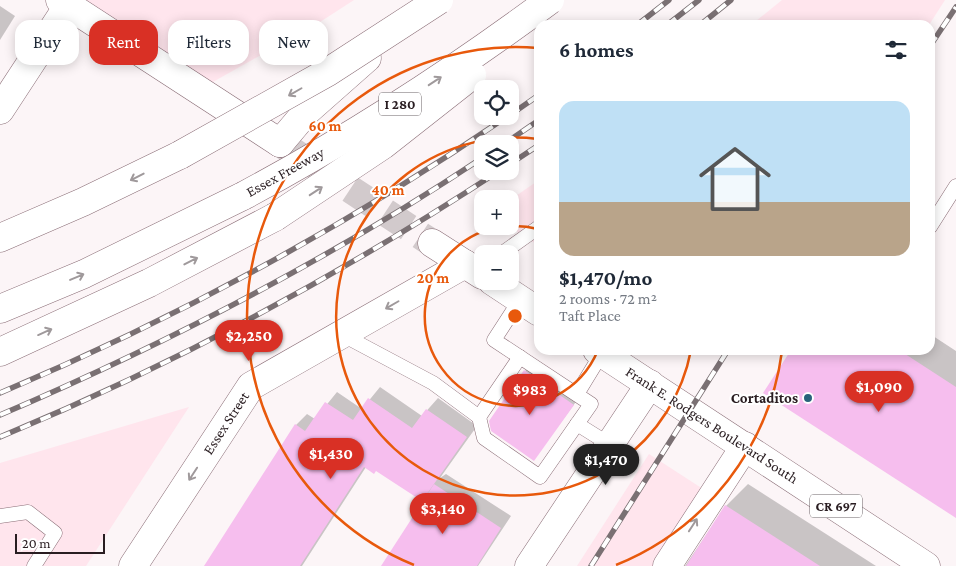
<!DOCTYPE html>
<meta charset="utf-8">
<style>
body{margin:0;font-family:"Crimson Pro",serif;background:#f6f6f7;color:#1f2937;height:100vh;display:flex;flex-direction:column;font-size:19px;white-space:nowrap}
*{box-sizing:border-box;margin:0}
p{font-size:16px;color:#747a83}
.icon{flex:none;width:28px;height:28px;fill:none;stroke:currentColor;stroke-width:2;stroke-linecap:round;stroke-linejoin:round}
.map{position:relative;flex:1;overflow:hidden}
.details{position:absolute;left:534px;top:20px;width:401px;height:335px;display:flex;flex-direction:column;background:#fff;border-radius:15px;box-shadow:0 2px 12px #0003}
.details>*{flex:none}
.top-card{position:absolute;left:15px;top:20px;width:444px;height:45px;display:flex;gap:10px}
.tools{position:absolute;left:474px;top:80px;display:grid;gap:10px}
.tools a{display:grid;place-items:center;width:45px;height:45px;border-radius:10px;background:#fff;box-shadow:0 2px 12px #0003;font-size:25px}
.scale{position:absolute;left:15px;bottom:12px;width:90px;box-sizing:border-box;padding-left:5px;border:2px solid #291d21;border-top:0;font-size:14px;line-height:18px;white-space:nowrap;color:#291d21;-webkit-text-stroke:4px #fff;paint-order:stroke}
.price{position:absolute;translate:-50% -42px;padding:0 11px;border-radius:18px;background:#d93025;color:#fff;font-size:16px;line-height:32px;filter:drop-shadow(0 1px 2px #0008)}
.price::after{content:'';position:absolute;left:50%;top:30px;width:15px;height:11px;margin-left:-8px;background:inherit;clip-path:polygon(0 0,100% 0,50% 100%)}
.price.current{background:#222;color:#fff}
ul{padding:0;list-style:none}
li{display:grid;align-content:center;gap:10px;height:265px;padding:0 25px}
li+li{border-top:1px solid #e0e1e3}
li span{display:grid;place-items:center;height:155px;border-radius:15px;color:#555}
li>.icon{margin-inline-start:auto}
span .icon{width:90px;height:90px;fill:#fffc;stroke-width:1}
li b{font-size:21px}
h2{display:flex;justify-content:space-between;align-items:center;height:60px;padding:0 25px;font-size:21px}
.chip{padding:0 18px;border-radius:15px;background:#fff;box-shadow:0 2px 12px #0003;font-size:18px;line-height:45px}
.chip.current{background:#d93025;color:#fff}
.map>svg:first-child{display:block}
.built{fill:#ffe5ed}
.shadow{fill:#0003}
.building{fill:#f6beee}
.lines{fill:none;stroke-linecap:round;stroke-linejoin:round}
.primary-tunnel{stroke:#d2cacc;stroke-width:28;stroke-dasharray:28 14;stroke-linecap:butt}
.service-casing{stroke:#8a6d76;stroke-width:15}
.minor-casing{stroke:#8a6d76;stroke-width:29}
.tertiary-casing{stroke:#8a6d76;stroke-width:29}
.primary-casing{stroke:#8a6d76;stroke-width:29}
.motorway-casing{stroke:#8a6d76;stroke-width:29}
.service{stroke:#fff;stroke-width:14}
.minor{stroke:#fff;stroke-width:28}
.tertiary{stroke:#fff;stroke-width:28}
.primary{stroke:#fff;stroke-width:28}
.motorway{stroke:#fff;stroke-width:28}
.rail-casing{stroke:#7a7073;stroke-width:5.5}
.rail{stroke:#fff;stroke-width:4;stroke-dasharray:11;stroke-linecap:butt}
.motorway-bridge-casing{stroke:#8a6d76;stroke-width:29;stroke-linecap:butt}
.motorway-bridge{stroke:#fff;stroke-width:28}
.oneway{stroke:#9f999b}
.ring{fill:none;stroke:#e8590c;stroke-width:2.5}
.poi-dot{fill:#28637b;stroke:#fff;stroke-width:2}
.labels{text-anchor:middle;stroke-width:4;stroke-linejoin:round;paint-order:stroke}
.shield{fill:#fff;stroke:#696164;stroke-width:1}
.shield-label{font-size:14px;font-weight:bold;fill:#291d21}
.street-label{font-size:15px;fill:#291d21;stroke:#fff}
.poi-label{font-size:15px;font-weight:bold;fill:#291d21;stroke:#fff;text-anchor:end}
.centre{fill:#e8590c;stroke:#fff;stroke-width:2.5}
.ring-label{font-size:15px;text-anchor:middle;font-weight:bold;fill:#e8590c;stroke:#fff;stroke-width:4;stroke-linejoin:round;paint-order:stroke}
</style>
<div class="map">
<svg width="956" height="566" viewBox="0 0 956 566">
<rect width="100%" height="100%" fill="#fcf5f7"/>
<g class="built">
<polygon points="67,0 354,0 320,22 204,87"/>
<polygon points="782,0 945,0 929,25 751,25"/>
<polygon points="539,180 539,246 509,226 510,200"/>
<polygon points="189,407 86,566 0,566 0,463"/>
<polygon points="649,454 703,489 653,566 577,566"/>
</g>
<g class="shadow">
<polygon points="0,6 15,16 0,40"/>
<polygon points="930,334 956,351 956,517 793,350 930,350"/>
<polygon points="530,366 578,399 534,459 525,371"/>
<polygon points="380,387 422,416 438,398 477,426 440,478 446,474 511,516 478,566 383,566 429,492 422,499 376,470 366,467 302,566 205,566 296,425 307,414 315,419 337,392 362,409"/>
<polygon points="748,484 876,566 685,566 726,506"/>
</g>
<g class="building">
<polygon points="791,350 899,350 956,387 956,518 763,393"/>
<polygon points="524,370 574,405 534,461 491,431 489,421"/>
<polygon points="368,398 412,428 426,409 467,437 422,501 376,471 374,474 364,467 300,566 204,566 295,424 305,431 325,402 353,420"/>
<polygon points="434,484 501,528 477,566 381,566"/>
<polygon points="725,505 820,566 686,566"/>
</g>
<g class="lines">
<polyline class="primary-tunnel" points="280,143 432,243"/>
<g class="service-casing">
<g id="service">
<polyline points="930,227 956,186"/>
<polyline points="501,254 539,227"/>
<polyline points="341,334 433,383 479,417 484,438 540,477 591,404 494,340 520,300"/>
<polyline points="577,394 602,353"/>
<polyline points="479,417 520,357"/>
<polyline points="577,424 609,444"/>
<polyline points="0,516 28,512 55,533 34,566"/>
</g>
</g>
<g class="minor-casing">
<g id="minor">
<polyline points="133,566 251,386 465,264"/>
<polyline points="529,566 650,384"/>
<polyline points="667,566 745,446"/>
</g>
</g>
<g class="tertiary-casing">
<polyline id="tertiary" points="280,143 307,111 367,58"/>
</g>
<g class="primary-casing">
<g id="primary">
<polyline points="60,0 280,143"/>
<polyline points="0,110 68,6"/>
<polyline points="432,243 482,275"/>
<polyline points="492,281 539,312"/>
<polyline points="597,350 926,566"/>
</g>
</g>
<g class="motorway-casing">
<g id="motorway">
<polyline points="0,238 83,202 180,155"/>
<polyline points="0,309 84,274 243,196"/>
<polyline points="0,352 149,283 275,217"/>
</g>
</g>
<use href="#service" class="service"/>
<use href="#minor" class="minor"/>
<use href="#tertiary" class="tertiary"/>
<use href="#primary" class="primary"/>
<use href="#motorway" class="motorway"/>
<g class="rail-casing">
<g id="rail">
<polyline points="637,25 669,0"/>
<polyline points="667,25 699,0"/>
<polyline points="700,25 731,0"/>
<polyline points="930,46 956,7"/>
<polyline points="510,115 539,95"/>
<polyline points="504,144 539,120"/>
<polyline points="510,164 539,145"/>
<path d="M0 393C178 318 348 225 508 116"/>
<path d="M0 415C168 343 330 259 482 158"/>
<path d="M0 437C174 365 342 274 499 171"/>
<polyline points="591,566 728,350"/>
</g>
</g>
<use href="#rail" class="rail"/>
<g class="motorway-bridge-casing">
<g id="motorway-bridge">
<polyline points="180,155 328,72 439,0"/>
<path d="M243 196C350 139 453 72 550 0"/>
<polyline points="275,217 383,145 472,75"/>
</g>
</g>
<use href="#motorway-bridge" class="motorway-bridge"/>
</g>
<defs><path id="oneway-shaft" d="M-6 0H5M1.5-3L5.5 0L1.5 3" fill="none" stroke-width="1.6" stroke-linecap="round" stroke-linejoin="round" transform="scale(1.25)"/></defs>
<g class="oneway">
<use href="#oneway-shaft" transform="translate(435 81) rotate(-33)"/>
<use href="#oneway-shaft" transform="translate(295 92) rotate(150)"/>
<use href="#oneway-shaft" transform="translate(137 177) rotate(153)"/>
<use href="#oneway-shaft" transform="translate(316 191) rotate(-33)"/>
<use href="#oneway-shaft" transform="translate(191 261) rotate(-27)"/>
<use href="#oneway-shaft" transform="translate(77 277) rotate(-23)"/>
<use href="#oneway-shaft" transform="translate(392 305) rotate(150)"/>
<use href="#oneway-shaft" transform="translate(45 332) rotate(-24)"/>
<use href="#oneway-shaft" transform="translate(193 474) rotate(123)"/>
<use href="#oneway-shaft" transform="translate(693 525) rotate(-57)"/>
</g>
<g class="ring">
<path d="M598 350A90 90 0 1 1 508 226M510 226A90 90 0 0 1 538 229"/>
<path d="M691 350A179 179 0 1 1 538 139"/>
<path d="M782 351A269 269 0 0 1 616 565M414 565A269 269 0 0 1 538 48"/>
</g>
<circle class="poi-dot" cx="808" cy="398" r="5"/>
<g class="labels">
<g class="shield">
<rect x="379" y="92.5" width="42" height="23" rx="4"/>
<rect x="810" y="494.5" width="52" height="23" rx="4"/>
</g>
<g class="shield-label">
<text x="400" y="109">I 280</text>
<text x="836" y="511">CR 697</text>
</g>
<g class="street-label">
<text transform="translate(285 172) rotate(-29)" y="5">Essex Freeway</text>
<text transform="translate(226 423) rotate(-57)" y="5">Essex Street</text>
<text transform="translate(712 425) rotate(33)" y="5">Frank E. Rodgers Boulevard South</text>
</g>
<g class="poi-label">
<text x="798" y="403">Cortaditos</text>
</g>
</g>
<circle cx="515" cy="316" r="8" class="centre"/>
<g class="ring-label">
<text x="325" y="131">60 m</text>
<text x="388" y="195">40 m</text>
<text x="433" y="283">20 m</text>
</g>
</svg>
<div class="tools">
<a><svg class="icon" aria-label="locate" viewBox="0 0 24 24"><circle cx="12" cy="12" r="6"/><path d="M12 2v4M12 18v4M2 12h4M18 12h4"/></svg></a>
<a><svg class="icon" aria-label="layers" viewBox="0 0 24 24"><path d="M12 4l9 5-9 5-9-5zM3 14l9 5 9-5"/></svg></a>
<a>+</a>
<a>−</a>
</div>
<div class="scale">20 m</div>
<b class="price" style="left:249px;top:362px">$2,250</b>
<b class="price" style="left:879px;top:413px">$1,090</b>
<b class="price" style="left:530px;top:416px">$983</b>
<b class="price" style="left:331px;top:480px">$1,430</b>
<b class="price current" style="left:606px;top:486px">$1,470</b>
<b class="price" style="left:443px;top:535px">$3,140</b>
<div class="top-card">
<a class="chip">Buy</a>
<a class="chip current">Rent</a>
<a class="chip">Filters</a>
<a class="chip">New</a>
</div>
<section class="details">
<h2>6 homes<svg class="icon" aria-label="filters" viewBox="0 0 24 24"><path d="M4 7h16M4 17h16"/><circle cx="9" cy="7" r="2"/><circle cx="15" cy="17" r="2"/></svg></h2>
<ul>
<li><span style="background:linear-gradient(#bfe0f5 65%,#b9a48a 0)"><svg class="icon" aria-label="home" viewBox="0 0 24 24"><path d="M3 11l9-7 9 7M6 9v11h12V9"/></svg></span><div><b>$1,470/mo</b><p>2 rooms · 72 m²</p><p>Taft Place</p></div></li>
</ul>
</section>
</div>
